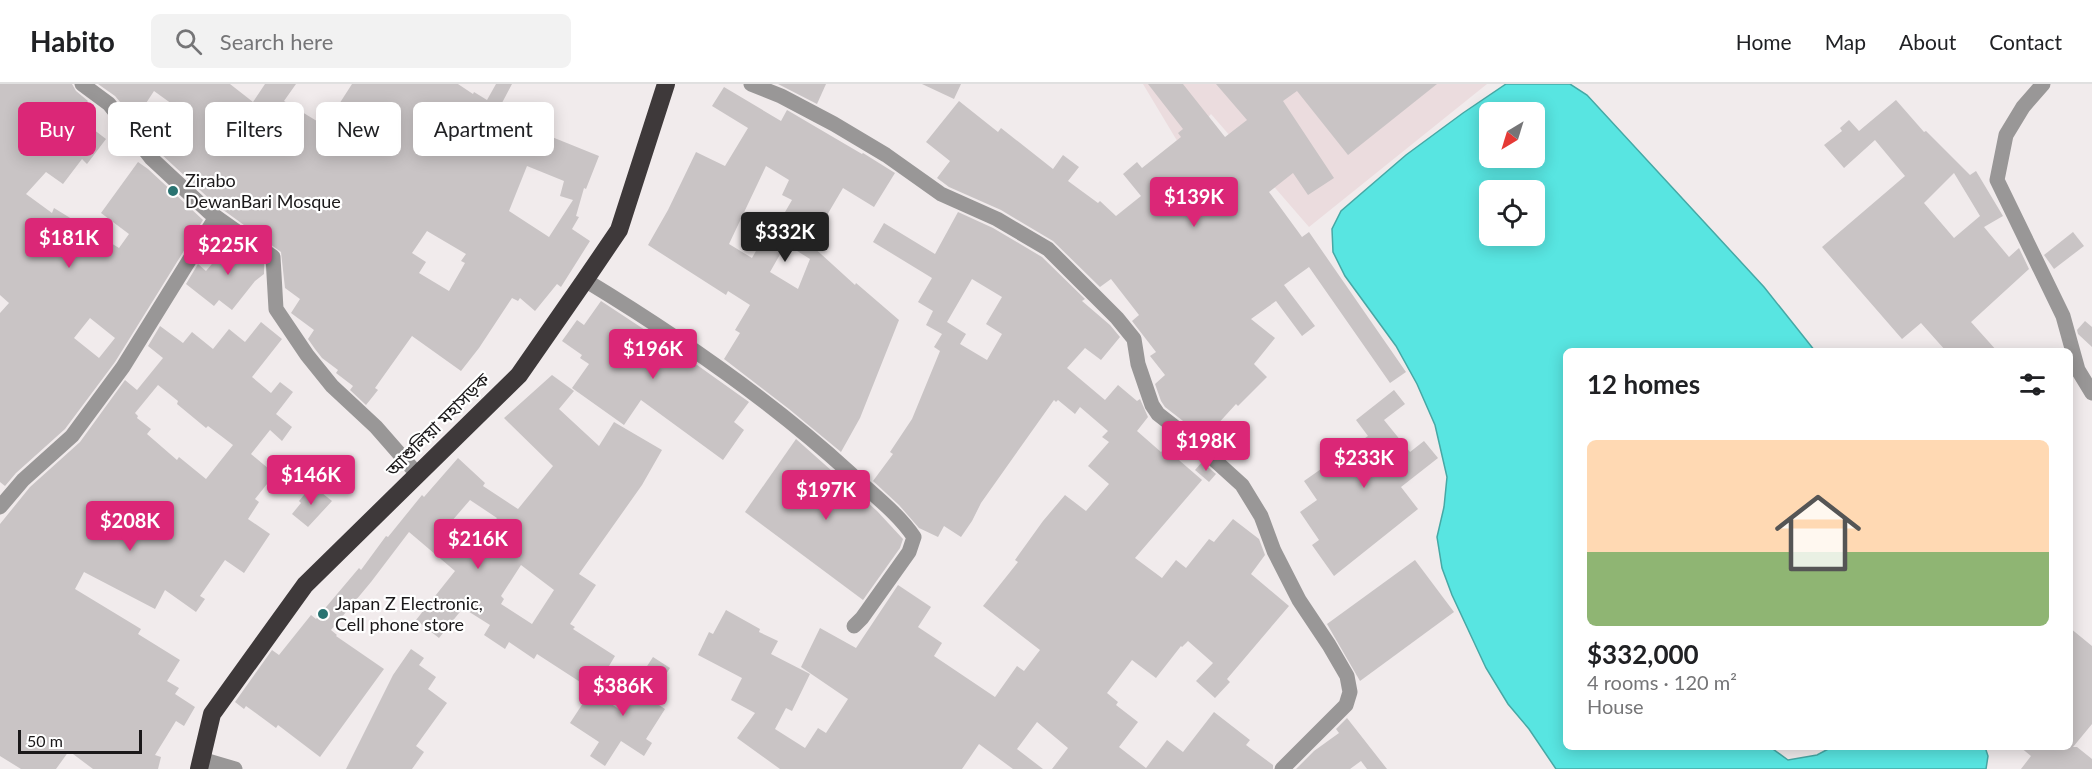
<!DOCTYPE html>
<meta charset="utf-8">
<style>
body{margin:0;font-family:Lato,"Noto Sans Bengali",sans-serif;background:#f2f2f2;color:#202124;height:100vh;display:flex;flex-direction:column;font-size:22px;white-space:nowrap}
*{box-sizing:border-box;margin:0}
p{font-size:20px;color:#757577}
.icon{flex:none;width:33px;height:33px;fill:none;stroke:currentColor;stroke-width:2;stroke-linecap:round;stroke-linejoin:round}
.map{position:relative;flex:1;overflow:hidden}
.drawer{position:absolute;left:1563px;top:264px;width:510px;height:402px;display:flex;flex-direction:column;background:#fff;border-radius:9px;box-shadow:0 3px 15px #0003}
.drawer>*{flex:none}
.banner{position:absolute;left:18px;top:18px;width:570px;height:54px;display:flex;gap:12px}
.needle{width:39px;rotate:218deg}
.buttons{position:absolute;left:1479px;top:18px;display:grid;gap:12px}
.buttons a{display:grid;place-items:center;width:66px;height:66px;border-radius:9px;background:#fff;box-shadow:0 3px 15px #0003;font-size:30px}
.scale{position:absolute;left:18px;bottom:15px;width:124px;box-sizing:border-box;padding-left:6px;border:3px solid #1b191a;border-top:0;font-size:16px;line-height:21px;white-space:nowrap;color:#1b191a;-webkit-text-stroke:4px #fff;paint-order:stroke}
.price{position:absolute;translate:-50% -51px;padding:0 14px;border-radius:6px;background:#db2777;color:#fff;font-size:20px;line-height:39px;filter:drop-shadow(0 2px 3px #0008)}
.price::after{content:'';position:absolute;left:50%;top:36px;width:18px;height:14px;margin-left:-9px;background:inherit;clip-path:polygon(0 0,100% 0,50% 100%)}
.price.on{background:#222;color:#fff}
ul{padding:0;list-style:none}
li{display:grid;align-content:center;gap:12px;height:318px;padding:0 24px}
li+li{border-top:2px solid #e0e0e0}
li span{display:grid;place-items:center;height:186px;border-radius:9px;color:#555}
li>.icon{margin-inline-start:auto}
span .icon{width:108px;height:108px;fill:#fffc;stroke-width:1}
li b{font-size:26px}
h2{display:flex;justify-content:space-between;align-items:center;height:72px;padding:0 24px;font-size:26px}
.chip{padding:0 21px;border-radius:9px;background:#fff;box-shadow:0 3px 15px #0003;font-size:21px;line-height:54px}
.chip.on{background:#db2777;color:#fff}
header{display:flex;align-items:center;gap:36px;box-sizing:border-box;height:84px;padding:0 30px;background:#fff;border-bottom:2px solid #e0e0e0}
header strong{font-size:28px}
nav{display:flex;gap:33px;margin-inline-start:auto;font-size:21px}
.search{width:420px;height:54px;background:#f2f2f2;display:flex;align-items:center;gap:15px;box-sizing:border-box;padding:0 21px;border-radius:9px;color:#757577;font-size:22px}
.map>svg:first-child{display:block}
.built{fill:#ebdcde}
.water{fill:#58e5e1;stroke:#46a8a5;stroke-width:1.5;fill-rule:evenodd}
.building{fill:#c9c4c5;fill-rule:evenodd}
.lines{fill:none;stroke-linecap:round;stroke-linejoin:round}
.street{stroke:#999797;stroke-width:15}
.highway{stroke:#3e393a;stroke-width:18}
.poi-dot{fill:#297371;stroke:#fff;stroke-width:2}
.labels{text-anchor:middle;stroke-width:4.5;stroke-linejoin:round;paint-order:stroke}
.poi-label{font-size:18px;fill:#1b191a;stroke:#fff;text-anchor:start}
.street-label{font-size:18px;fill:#1b191a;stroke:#fff}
</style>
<header>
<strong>Habito</strong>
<div class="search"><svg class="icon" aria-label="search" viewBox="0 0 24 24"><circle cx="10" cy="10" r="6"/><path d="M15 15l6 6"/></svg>Search here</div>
<nav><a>Home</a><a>Map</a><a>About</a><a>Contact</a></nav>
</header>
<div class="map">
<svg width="2092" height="685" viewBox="0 0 2092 685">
<rect width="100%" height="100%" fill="#f1ebec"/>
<polygon class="built" points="1143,0 1487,0 1309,143 1211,30 1182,65"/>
<path class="water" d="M1506 0H1570L1587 11 1764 203 1815 267H1566V663H1770L1788 676 1817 671 1832 663H1985L1988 672 1986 685H1556L1529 645 1508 620 1486 584 1452 511 1442 484 1437 453 1444 423 1447 393 1435 341 1417 300 1396 262 1345 192 1333 168 1332 145 1341 127 1406 71 1463 29ZM1490 28H1534V74H1490ZM1490 106H1534V152H1490Z"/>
<g class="building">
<path d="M0 0H72L76 7 88 17 76 32 106 55 87 80 82 75 63 100 46 88 26 110 52 129 54 124 119 164 129 150 101 129 138 78 148 85 203 136 115 278 65 345 16 389 5 402 0 398V229L9 219 0 211ZM90 234 115 254 99 274 74 254Z"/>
<path d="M98 0H230L253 18 265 0H296L284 17 325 42 352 0H458L473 10 474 8 487 16 496 0H512L494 34 547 51 599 72 586 105 584 104 576 132 579 133 572 145 590 157 561 203 557 200 535 227 520 214 518 217 512 214 479 264 461 287 412 252 375 304 378 306 366 321 350 306 353 302 336 289 338 286 322 274 315 265 308 255 314 246 291 229 300 215 285 204 281 168 215 120 160 69 166 62 169 63 190 33 154 7 137 33 126 25 115 12ZM527 82 564 97 560 112 573 116 549 153 509 127ZM427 147 466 170 461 177 465 179 449 207 419 189 426 178 412 169Z"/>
<polygon points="778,0 826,0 817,20"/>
<polygon points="922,0 961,0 954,15"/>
<polygon points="1148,0 1183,0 1225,53 1247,36 1216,0 1437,0 1348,71 1297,7 1283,17 1334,94 1308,111 1293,89 1269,108 1302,153 1309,148 1406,288 1390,299 1309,183 1284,201 1315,242 1302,252 1276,217 1251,235 1275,254 1254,280 1267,293 1238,322 1236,320 1205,354 1165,323 1161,317 1155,300 1165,291 1150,272 1156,268 1132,237 1139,231 1111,195 1100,203 1053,157 1001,126 949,103 937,94 950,77 926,58 959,17 998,48 1001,44 1053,85 1063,71 1079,83 1068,97 1098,119 1100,117 1116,132 1141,112 1123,90 1137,78 1142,84 1181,53 1178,49 1183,45"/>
<path d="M724 3 781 37 787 26 862 70 863 69 895 89 874 123 843 104 810 160 855 201 856 199 899 236 860 334 841 368 789 325 724 275 740 249 735 246 750 221 728 207 726 211 648 161 668 126 696 68 725 82 748 44 712 22ZM766 82 789 96 782 111 792 116 770 154 765 151 752 174 729 160ZM786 160 810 175 798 205 770 188Z"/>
<path d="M1896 16 1924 48 1926 47 1970 91 1976 87 2003 132 1984 143 2009 173 2019 164 2029 185 1971 238 1997 267H1946L1921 239 1902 255 1822 163 1905 92 1875 56 1844 84 1824 61 1842 47 1840 44 1849 36 1859 47ZM1954 89 1980 132 1954 154 1924 119Z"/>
<path d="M958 128 993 144 1042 173 1085 215 1082 217 1110 241 1120 253 1101 276 1085 264 1067 284 1105 316 1118 301 1137 317 1140 315 1148 333 1137 347 1161 368 1165 364 1202 396 1135 474 1162 494 1176 476 1186 484 1209 455 1214 458 1233 435 1259 455 1265 471 1251 490 1289 522 1227 595 1230 598 1215 614 1196 597 1213 579 1188 557 1182 563 1181 562 1156 594 1132 576 1107 609 1118 618 1116 621 1138 638 1119 663 1146 684 1167 656 1183 668 1214 628 1250 656 1246 661 1273 681V685H1052L1068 664 1037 638 1017 665 1043 685H1013L979 660 962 685H780L737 654 755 629 731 616 742 594 698 571 709 548 713 550 726 526 760 545 759 548 778 557 771 570 810 590 792 627 786 624 775 645 805 664 818 644 826 649 848 615 801 583 820 544 856 564 898 501 931 523 918 543 942 559 934 572 995 613 1017 582 1024 587 1040 566 983 522 1018 478 1015 476 1043 437 1065 411 1086 427 1109 400 1088 382 1109 358 1102 353 1108 347 1080 323 1075 330 1058 316 1056 318 1054 316 981 419 972 437 961 453 944 442 938 453 919 444 899 421 873 397 893 370 890 368 912 335 940 267 934 263 942 250 926 241 933 227 918 218 932 194 873 158 884 139 935 170ZM972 195 1002 213 986 240 1002 250 987 276 960 260 966 250 947 238Z"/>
<polygon points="2073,148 2084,162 2054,185 2044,171"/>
<polygon points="232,156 264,178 264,190 255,197 232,226 219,216 214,222 186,200 198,180 206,187"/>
<polygon points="601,217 683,271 749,318 734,338 744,346 723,376 641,316 624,341 572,304 589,280 580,274 582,271 562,257 577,236 584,241"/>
<polygon points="2085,237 2092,243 2092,263 2078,250 2077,246"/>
<path d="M261 238 282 255 252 293 271 309 280 298 293 308 276 330 292 343 282 357 270 346 251 370 275 390 255 415 259 418 248 435 270 450 244 489 225 476 200 512 205 515 196 528 165 506 155 525 84 488 75 505 141 545 138 550 180 576 167 597 179 604 175 610 195 623 184 642 176 637 155 671 161 673 158 685H93L69 667 56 685H21L0 672V440L30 403 80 358 125 296 137 306 163 274 148 262 160 242 183 259 192 248 213 265 229 245 245 258ZM158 301 178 317 177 320 206 344 208 342 233 361 206 395 179 373 177 376 147 350 151 345 137 334 138 332 135 329Z"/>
<path d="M552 291 574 307 559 325 599 362 614 338 662 366 642 401 579 490 596 501 570 540 575 543 573 545 615 572 594 607 537 570 534 575 509 558 505 565 484 551 490 541 463 524 439 554 416 536 455 487 409 448 371 498 331 546 337 551 336 552 384 585 320 673 278 641 276 644 246 622 244 625 235 618 272 566 279 571 311 531 316 535 359 484 361 486 386 452 388 453 422 411 424 413 458 374 485 399 483 402 518 425 553 382 504 334ZM470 416 497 434 477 459 451 438ZM521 481 554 506 532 540 501 520 504 515 501 512Z"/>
<polygon points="1394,306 1405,320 1384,336 1410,368 1424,357 1438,374 1401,403 1418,425 1334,492 1312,461 1319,456 1300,428 1317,416 1304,397 1368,352 1356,336"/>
<polygon points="796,355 877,427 903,455 900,464 863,516 745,428"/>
<polygon points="1202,378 1216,390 1209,398 1195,386"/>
<polygon points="312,401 332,417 308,443 292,430 301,419 299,417"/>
<polygon points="1415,476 1454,528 1360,597 1327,540"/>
<polygon points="2070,544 2092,562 2092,640 2073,663 2077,663 2092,675 2092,685 2021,685 2031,672 2020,663 2070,663"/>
<polygon points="411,565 424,574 419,581 436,593 428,605 447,619 416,662 424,668 412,685 346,685 393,591"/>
<polygon points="653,573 670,584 650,615 665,625 646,655 652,659 644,672 621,657 605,682 590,672 599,658 570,639 591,607 622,627 641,598 638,596"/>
<polygon points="1347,634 1387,685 1367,685 1361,677 1350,685 1296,685 1314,667 1339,649 1336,645"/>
</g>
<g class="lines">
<g class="street">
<polyline points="82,0 109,20 151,74 209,128 273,173 276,225 307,271 332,302 376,343 418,391"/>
<polyline points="751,0 781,12 834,40 886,71 941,110 997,135 1048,165 1117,234 1134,255 1138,280 1152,321 1158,330 1199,362 1242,401 1261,432 1274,467 1299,516 1329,561 1347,592 1350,608 1346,621 1282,685"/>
<polyline points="2043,0 2023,23 2006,51 1997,96 2063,232 2078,286 2092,309"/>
<path d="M585 196C679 253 769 315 850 389 872 410 897 428 914 453L909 468 862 534 854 542"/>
<polyline points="0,423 23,396 72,352 123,283 216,133"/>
<polyline points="201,675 235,685"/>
</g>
<polyline class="highway" points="199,685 212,630 305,501 519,291 585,196 619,146 666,0"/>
</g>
<g class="poi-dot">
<circle cx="173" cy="107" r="6"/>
<circle cx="323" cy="530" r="6"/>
</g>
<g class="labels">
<g class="poi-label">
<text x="185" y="103">Zirabo<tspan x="185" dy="21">DewanBari Mosque</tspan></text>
<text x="335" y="526">Japan Z Electronic,<tspan x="335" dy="21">Cell phone store</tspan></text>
</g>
<g class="street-label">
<text transform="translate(438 341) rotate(-45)" y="6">আশুলিয়া মহাসড়ক</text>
</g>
</g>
</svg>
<div class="buttons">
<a><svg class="needle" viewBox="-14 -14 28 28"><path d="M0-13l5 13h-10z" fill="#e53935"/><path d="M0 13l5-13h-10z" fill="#757577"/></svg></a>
<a><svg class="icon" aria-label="locate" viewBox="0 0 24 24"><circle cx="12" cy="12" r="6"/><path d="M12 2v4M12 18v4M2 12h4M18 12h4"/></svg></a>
</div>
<div class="scale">50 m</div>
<b class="price" style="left:1194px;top:144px">$139K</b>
<b class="price on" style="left:785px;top:179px">$332K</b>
<b class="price" style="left:69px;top:185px">$181K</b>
<b class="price" style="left:228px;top:192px">$225K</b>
<b class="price" style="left:653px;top:296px">$196K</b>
<b class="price" style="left:1206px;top:388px">$198K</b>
<b class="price" style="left:1364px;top:405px">$233K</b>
<b class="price" style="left:311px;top:422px">$146K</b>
<b class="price" style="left:826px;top:437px">$197K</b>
<b class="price" style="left:130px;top:468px">$208K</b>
<b class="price" style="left:478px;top:486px">$216K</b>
<b class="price" style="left:623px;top:633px">$386K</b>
<div class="banner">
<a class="chip on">Buy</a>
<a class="chip">Rent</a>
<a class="chip">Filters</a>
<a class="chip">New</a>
<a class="chip">Apartment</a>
</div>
<section class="drawer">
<h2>12 homes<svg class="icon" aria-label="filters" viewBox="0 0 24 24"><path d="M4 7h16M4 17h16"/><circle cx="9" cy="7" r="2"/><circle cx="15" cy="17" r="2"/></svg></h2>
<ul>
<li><span style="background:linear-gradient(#ffd9b3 60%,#8fb573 0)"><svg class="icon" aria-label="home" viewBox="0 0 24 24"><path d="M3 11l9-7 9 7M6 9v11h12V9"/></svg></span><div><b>$332,000</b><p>4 rooms · 120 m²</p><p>House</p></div></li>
</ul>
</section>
</div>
